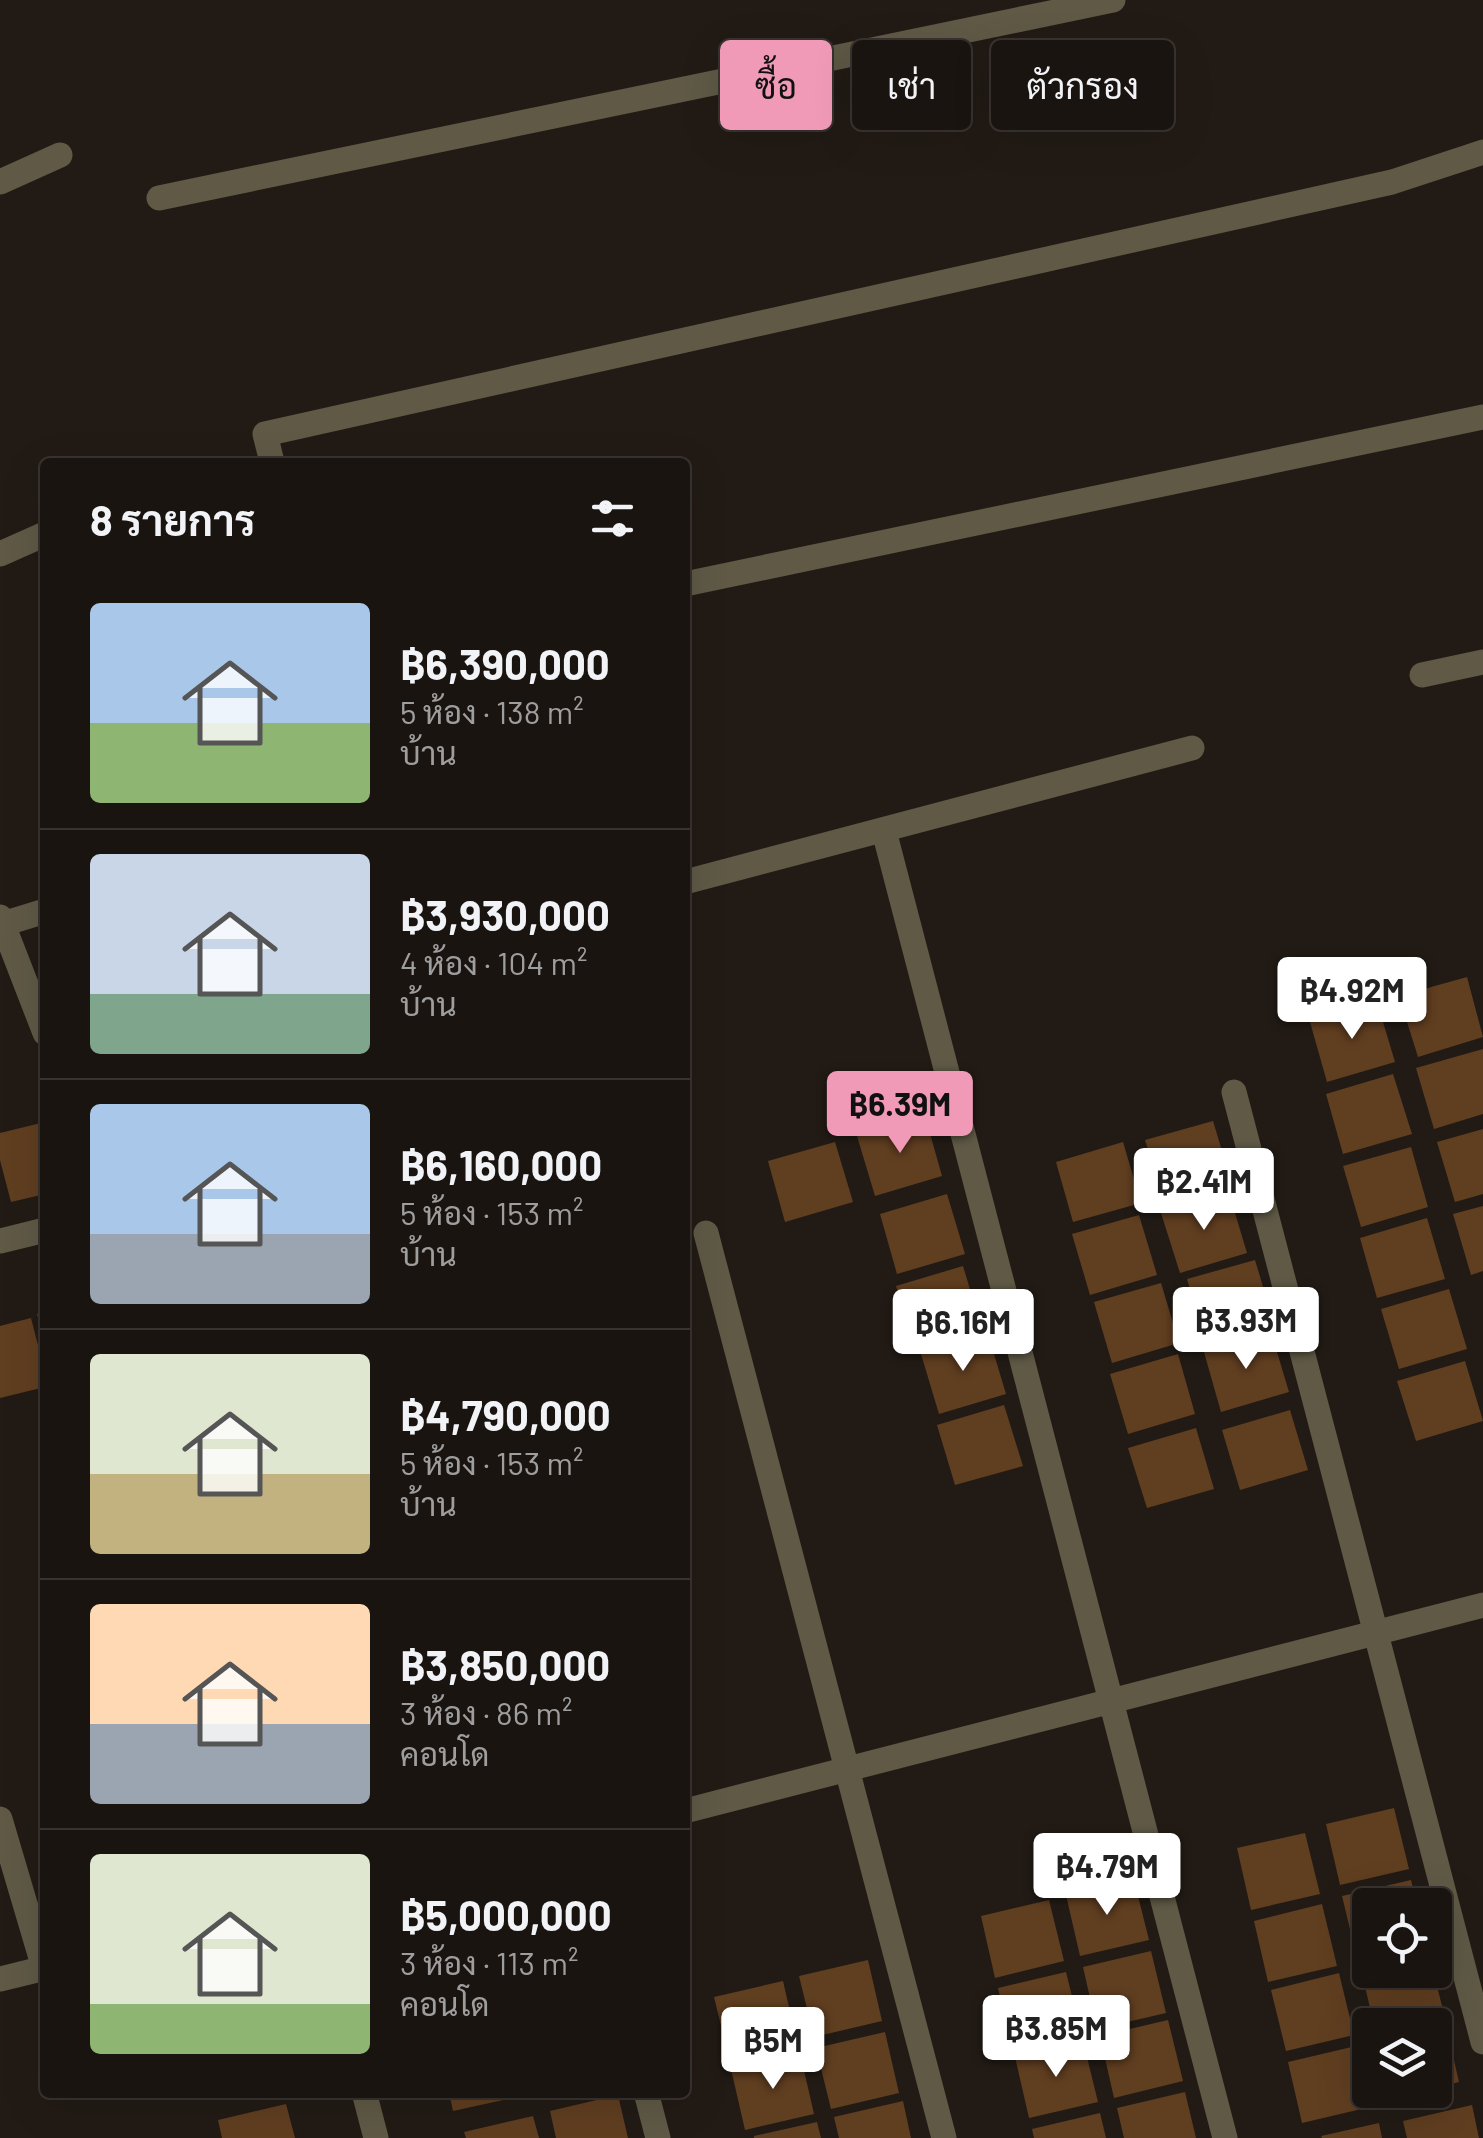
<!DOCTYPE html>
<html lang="th">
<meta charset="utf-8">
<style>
body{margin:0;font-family:Barlow,Sarabun,sans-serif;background:#231d19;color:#f1f3f6;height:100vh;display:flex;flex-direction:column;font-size:38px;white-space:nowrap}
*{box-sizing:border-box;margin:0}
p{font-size:32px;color:#9f9e9f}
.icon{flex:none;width:55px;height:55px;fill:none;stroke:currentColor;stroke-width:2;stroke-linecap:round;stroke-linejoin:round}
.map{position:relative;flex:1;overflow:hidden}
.panel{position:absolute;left:40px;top:458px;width:650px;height:1640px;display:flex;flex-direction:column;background:#1a1410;border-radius:10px;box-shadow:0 10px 40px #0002,0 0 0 2px #383330}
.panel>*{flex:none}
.hud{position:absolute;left:720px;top:40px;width:612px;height:90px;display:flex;gap:20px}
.fabs{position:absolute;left:1352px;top:1888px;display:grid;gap:20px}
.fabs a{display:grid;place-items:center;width:100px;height:100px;border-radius:10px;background:#1a1410;box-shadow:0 10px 40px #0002,0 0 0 2px #383330;font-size:50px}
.price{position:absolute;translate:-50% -85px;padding:0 22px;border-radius:10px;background:#fff;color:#222;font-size:32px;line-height:65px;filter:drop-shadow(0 2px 5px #0008)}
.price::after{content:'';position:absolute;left:50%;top:60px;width:30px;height:22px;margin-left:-15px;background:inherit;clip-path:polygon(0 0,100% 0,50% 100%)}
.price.active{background:#f09ab7;color:#111}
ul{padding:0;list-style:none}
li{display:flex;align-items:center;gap:30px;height:250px;padding:0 50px}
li+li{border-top:2px solid #383330}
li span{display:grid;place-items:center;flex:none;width:280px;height:200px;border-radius:10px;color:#555}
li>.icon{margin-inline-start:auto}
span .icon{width:120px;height:120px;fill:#fffc;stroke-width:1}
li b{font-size:42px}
h2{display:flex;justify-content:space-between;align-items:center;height:120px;padding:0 50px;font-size:42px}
.tag{padding:0 35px;border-radius:10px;background:#1a1410;box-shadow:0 10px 40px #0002,0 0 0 2px #383330;font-size:35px;line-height:90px}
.tag.active{background:#f09ab7;color:#111}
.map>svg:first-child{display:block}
.building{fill:#603e20}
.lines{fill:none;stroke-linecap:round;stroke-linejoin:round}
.minor{stroke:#5f5946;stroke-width:25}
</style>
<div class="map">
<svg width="1483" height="2138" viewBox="0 0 1483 2138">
<rect width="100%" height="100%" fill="#221b15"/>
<g class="building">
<polygon points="1467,977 1483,1037 1418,1057 1399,996"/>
<polygon points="1377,1002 1395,1062 1327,1082 1310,1022"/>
<polygon points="1483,1049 1483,1114 1434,1129 1416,1068"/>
<polygon points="1393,1074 1412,1134 1343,1154 1326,1094"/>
<polygon points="925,1116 942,1176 875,1196 857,1136"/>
<polygon points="1213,1121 1231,1181 1163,1201 1145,1140"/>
<polygon points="45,1122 45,1194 11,1202 0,1160 0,1133"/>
<polygon points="1483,1129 1483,1194 1455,1202 1437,1142"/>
<polygon points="835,1142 853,1202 785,1222 768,1161"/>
<polygon points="1123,1142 1141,1203 1073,1222 1056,1162"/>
<polygon points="1411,1147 1428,1207 1361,1227 1343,1166"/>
<polygon points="1229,1193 1247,1253 1180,1273 1161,1213"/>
<polygon points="947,1194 965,1254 897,1274 880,1214"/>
<polygon points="1483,1206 1483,1271 1471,1275 1453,1214"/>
<polygon points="1139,1215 1157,1275 1090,1295 1072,1234"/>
<polygon points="1427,1218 1445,1279 1377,1298 1360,1238"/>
<polygon points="1255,1260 1273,1320 1205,1340 1187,1279"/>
<polygon points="963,1266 981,1326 914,1346 896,1286"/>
<polygon points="1161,1283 1179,1343 1112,1363 1094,1302"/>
<polygon points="1449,1289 1467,1349 1399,1369 1381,1309"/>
<polygon points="45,1312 45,1340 44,1340 37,1314"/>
<polygon points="31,1318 45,1373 45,1387 0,1398 0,1326"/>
<polygon points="1271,1332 1289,1392 1221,1412 1204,1352"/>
<polygon points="988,1334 1006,1394 939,1414 921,1354"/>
<polygon points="1178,1354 1195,1414 1128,1434 1110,1374"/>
<polygon points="1465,1361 1483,1421 1416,1441 1397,1381"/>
<polygon points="1004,1405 1023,1466 955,1485 937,1425"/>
<polygon points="1290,1410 1308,1470 1240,1490 1222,1430"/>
<polygon points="1196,1428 1214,1489 1147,1508 1128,1448"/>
<polygon points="1394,1808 1409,1869 1340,1885 1326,1824"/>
<polygon points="1305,1833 1320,1894 1251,1910 1237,1848"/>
<polygon points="1134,1880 1149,1940 1080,1956 1066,1895"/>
<polygon points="1411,1880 1417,1905 1370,1905 1370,1955 1357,1958 1342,1896"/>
<polygon points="1049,1900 1064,1961 995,1978 981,1916"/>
<polygon points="1322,1904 1337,1966 1268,1982 1254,1921"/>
<polygon points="1151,1951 1166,2013 1097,2029 1083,1967"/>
<polygon points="868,1960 882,2021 814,2037 799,1976"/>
<polygon points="1370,1963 1370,1970 1433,1970 1443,2010 1374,2025 1360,1965"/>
<polygon points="1066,1972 1081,2033 1012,2049 998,1988"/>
<polygon points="1339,1973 1354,2035 1286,2051 1271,1990"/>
<polygon points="783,1981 797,2042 729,2058 714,1997"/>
<polygon points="1168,2020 1183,2081 1114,2098 1100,2036"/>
<polygon points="1445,2021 1459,2082 1435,2088 1435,2023"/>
<polygon points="885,2032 899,2093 831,2109 816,2048"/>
<polygon points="1083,2041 1098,2102 1029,2118 1015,2057"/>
<polygon points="1356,2046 1370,2107 1302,2123 1288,2062"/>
<polygon points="800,2053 814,2114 745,2130 731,2069"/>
<polygon points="1389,2090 1420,2090 1421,2092 1391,2098"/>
<polygon points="449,2092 521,2092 522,2096 453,2111"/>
<polygon points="1185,2092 1196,2138 1124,2138 1117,2108"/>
<polygon points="618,2095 628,2138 556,2138 550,2111"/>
<polygon points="903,2101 911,2138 839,2138 834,2117"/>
<polygon points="286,2104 295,2138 222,2138 218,2120"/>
<polygon points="1472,2105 1479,2138 1407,2138 1403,2121"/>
<polygon points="1100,2113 1106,2138 1034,2138 1032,2129"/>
<polygon points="533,2116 539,2138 466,2138 464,2132"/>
<polygon points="817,2122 821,2138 754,2138 754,2136"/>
<polygon points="1379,2123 1382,2138 1322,2138 1321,2136"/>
</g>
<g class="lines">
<g class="minor">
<polyline points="0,182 60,155"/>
<polyline points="159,198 1113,0"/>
<polyline points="272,462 265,434 1392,182 1483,152"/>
<polyline points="0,554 45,534"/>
<polyline points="685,584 1483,417"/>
<polyline points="1422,675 1483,662"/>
<polyline points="884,831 1225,2138"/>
<polyline points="685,882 1192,748"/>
<polyline points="0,917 45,1033"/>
<polyline points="3,924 45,911"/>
<polyline points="1234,1092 1483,2042"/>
<polyline points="706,1233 944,2138"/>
<polyline points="0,1241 45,1230"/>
<polyline points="685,1811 1483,1605"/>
<polyline points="0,1819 44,1968"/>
<polyline points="0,1979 45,1968"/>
<polyline points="364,2092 376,2138"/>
<polyline points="646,2092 658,2138"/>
</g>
</g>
</svg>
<div class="fabs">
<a><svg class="icon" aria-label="locate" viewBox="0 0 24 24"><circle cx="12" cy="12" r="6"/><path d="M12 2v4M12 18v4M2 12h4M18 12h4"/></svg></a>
<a><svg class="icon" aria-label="layers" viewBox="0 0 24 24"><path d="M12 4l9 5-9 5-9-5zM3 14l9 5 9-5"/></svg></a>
</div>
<b class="price" style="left:1352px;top:1042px">฿4.92M</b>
<b class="price active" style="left:900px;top:1156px">฿6.39M</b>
<b class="price" style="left:1204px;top:1233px">฿2.41M</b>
<b class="price" style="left:1246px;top:1372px">฿3.93M</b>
<b class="price" style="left:963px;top:1374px">฿6.16M</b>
<b class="price" style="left:1107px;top:1918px">฿4.79M</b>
<b class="price" style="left:1056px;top:2080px">฿3.85M</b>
<b class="price" style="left:773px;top:2092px">฿5M</b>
<div class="hud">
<a class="tag active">ซื้อ</a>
<a class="tag">เช่า</a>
<a class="tag">ตัวกรอง</a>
</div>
<section class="panel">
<h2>8 รายการ<svg class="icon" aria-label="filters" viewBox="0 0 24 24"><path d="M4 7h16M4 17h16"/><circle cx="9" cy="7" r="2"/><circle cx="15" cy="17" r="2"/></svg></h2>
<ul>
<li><span style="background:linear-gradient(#a9c7e8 60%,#8fb573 0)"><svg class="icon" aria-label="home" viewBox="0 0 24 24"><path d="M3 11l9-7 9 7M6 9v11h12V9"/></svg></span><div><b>฿6,390,000</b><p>5 ห้อง · 138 m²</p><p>บ้าน</p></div></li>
<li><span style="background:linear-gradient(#c9d6e8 70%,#7fa58c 0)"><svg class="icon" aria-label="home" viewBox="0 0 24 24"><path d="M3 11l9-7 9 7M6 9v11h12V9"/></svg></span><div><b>฿3,930,000</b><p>4 ห้อง · 104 m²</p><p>บ้าน</p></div></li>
<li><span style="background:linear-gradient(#a9c7e8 65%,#9aa5b1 0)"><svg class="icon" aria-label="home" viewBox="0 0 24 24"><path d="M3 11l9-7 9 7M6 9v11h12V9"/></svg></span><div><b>฿6,160,000</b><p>5 ห้อง · 153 m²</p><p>บ้าน</p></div></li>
<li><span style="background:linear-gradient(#dfe7d0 60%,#c2b280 0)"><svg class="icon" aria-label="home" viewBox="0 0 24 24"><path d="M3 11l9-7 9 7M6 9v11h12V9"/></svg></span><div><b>฿4,790,000</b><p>5 ห้อง · 153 m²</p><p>บ้าน</p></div></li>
<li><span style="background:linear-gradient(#ffd9b3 60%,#9aa5b1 0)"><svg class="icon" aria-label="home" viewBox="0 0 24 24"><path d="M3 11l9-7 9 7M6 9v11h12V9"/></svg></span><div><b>฿3,850,000</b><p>3 ห้อง · 86 m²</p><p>คอนโด</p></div></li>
<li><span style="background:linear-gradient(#dfe7d0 75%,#8fb573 0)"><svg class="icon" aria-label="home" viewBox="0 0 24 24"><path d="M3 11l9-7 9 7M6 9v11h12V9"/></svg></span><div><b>฿5,000,000</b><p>3 ห้อง · 113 m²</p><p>คอนโด</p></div></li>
</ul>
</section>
</div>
